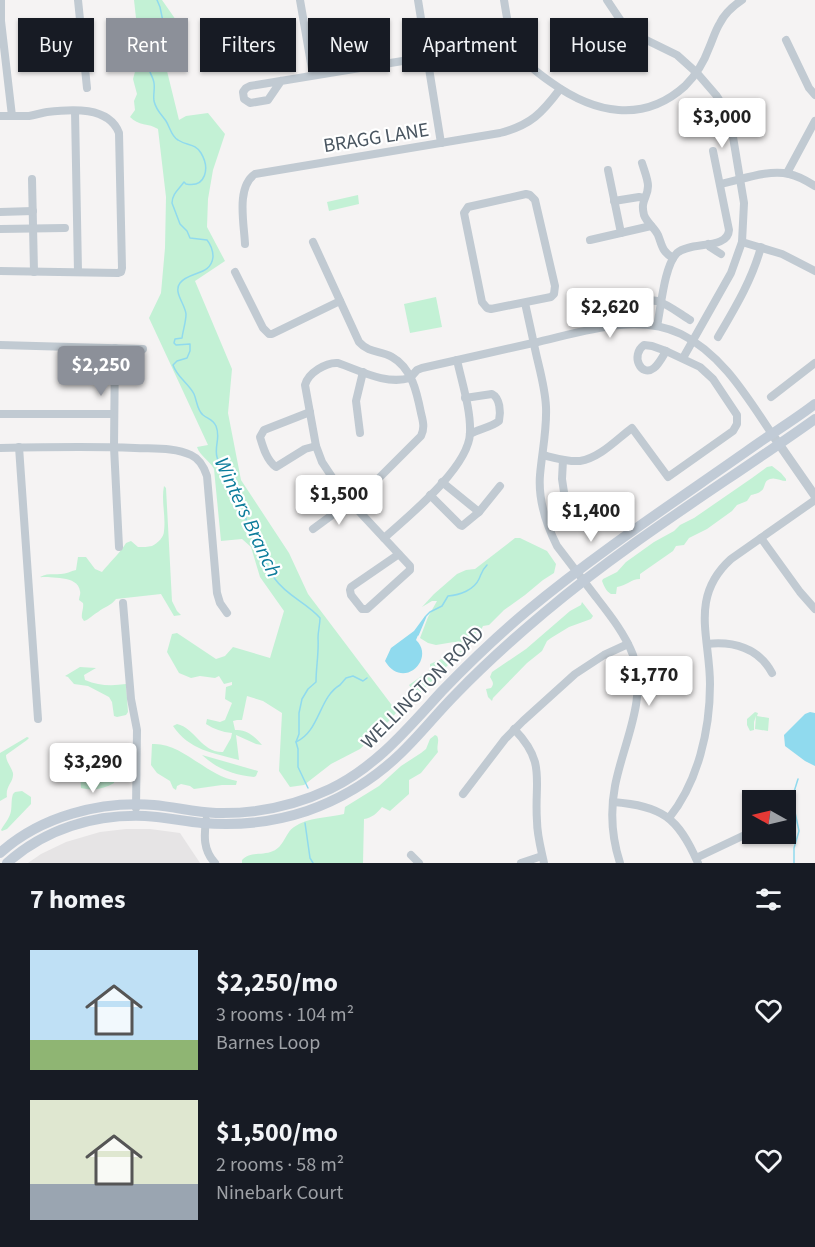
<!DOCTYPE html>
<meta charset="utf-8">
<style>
body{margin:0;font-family:"Source Sans 3",sans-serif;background:#20242c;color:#f1f3f6;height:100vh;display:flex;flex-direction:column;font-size:22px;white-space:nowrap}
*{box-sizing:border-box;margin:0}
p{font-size:20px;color:#9ea1a6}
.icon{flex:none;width:33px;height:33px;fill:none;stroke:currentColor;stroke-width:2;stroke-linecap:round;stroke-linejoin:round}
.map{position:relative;height:863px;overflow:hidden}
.panel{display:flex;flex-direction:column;background:#171b24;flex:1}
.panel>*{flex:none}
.guide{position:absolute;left:18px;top:18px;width:780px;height:54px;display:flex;gap:12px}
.needle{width:39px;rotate:278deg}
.controls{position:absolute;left:742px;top:790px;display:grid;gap:12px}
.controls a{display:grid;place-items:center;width:54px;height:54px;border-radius:0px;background:#171b24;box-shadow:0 2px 4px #0004;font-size:30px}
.price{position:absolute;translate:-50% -51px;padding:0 14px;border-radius:6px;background:#fff;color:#222;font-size:20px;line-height:39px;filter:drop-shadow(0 2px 3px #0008)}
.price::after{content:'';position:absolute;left:50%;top:36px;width:18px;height:14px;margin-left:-9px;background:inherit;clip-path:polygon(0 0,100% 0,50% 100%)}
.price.current{background:#8c9099;color:#fff}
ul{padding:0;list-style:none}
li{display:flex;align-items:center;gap:18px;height:150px;padding:0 30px}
li span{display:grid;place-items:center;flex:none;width:168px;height:120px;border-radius:0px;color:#555}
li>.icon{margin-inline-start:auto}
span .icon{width:72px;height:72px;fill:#fffc;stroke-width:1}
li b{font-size:26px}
h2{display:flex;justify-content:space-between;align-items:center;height:72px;padding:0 30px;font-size:26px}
.tag{padding:0 21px;border-radius:0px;background:#171b24;box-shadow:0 2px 4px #0004;font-size:21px;line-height:54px}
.tag.current{background:#8c9099;color:#fff}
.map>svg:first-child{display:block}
.education{fill:#e6e4e5}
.green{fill:#c3f1d5}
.water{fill:#90daee}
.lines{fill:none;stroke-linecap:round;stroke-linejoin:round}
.stream{stroke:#90daee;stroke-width:1.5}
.minor{stroke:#c1cad2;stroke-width:8}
.tertiary{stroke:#c1cad2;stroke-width:9}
.secondary{stroke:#c1cbd6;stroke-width:10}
.labels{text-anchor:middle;stroke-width:4.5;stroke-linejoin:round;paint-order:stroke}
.street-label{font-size:20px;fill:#4a5661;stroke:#fff}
.water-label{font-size:21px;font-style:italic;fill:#0c7c9b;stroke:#fff}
</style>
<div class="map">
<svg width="815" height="863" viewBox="0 0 815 863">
<rect width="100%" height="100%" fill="#f5f3f3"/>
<polygon class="education" points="126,829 150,829 180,833 200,863 28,863 41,854 66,842 100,832"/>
<g class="green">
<path d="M134 0H162L176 20 180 24V27H172L170 41 171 62 167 67V71L179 120 186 116 208 113 225 134 213 170 208 199 207 227 225 261 195 281 232 369 228 413 241 480 289 553 308 594 394 708 396 713 390 720 360 749 331 764 304 785 290 787 279 771 282 713 263 701 247 696 242 720H237L233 721 235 730C247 729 254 736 262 745L256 744 236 735 239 760C213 753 189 750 173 726L177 724C195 728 202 753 223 752L231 738 232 733C222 732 214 729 206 724L207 719 220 722 225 720 232 703 225 699 226 687 232 685V682L224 684 219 676 215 678 200 676 191 678 179 673 167 652 172 634 177 633 216 659 225 656 233 647 270 658 284 611 260 577 251 547 242 539 221 541 214 469C209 460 200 456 197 447L208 445 149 318 161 293 165 248 166 197 158 129C149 123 138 126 130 117L135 110 134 101 137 94 133 79 136 68V50L139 45Z"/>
<polygon points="358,195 359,204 329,211 327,202"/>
<polygon points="436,297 442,327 410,333 404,304"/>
<path d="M772 466 781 473 786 479V481C781 481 775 477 770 479 763 481 766 488 761 491 758 494 754 494 751 495L747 501 737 505 732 511 707 529 689 538 684 545 676 546 673 551 640 574V579C631 579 626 586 617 587L616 594H611C606 591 604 586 602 581L603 579 617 572 626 562 654 542 674 531 680 525 694 518 752 478 767 467Z"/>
<path d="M164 486 166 488 172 601 177 611 181 615 174 616 161 594 116 599C111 606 104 607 98 612 92 615 90 619 84 621L82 618C81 613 84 609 83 603L79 600C79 597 81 594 80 591 78 575 50 578 40 577 47 573 53 575 61 574 66 574 71 571 76 570L78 557H86L95 569 102 572C110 562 120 553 126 543L131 541 138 547C143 547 148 547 152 546 158 543 164 537 164 531 166 516 161 501 164 486Z"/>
<polygon points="515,538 520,538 547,551 556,564 554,573 543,580 525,595 504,610 489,625 483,626 480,632 474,634 466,646 454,642 436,645 428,643 420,638 428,617 437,601 432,601 422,607 434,594 457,574 466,570 475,569"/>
<path d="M582 602 593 616 591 619 569 627 551 638 547 641 542 651 527 663 493 698 492 701 488 697 486 689 491 688C495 683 492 681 490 677L492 672 526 649 570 611 581 605Z"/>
<polygon points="463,650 419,694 417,695 409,685 430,670 430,664"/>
<path d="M80 667 96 668 84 675 85 680C99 686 112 686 126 684L128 712 126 715 117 717 114 716 112 702 109 697 88 686 74 684 68 677 65 676Z"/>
<polygon points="755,712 758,713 757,716 769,718 768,731 755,729 756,716 754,722 754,730 750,731 747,725 747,719"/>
<path d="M435 735 437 736C440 741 436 746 438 752L421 773 409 780V794L390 811 382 807C377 813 372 818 364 819L363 863H242V860C251 851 262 856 273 851 284 847 285 833 294 827 308 817 328 818 344 814L345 807 379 786 401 766 421 753 426 749 430 739Z"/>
<path d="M27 737 29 738 27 740 6 755C6 762 11 766 13 773 14 782 5 786 7 797L0 801V753Z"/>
<path d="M152 744C182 742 206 776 237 781L236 785H222L194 789 190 786 181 784 177 786 176 790 173 788 170 781 157 773 151 765Z"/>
<path d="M202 755 258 771 256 776 254 777C234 775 217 769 202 755Z"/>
<path d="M101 757 109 758 113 760 115 771 114 783C104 789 92 791 81 788L80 773 92 761Z"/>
<path d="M22 791 31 797V804L7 829 2 831 1 830C4 824 10 818 11 811 12 805 11 800 13 794L15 792Z"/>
</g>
<g class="water">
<path d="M425 616H426L416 640C436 659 403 691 385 661L391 648 414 631Z"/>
<polygon points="810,712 815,713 815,766 805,761 785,746 784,735 805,714"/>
</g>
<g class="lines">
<g class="stream">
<path d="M157 0 160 7 167 41 165 58 161 61H148C146 69 153 75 154 83 155 89 153 95 154 101 156 110 161 114 166 121 170 127 171 136 178 140 187 146 195 143 201 153 210 168 206 188 186 184L184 182C179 189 172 194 172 203L180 224 187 231 190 238 207 240C211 245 213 250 213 257 211 276 189 271 180 283 173 292 185 304 186 314 186 322 183 330 182 338L175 339 174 343 176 345 190 344V351L187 358 177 361 173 365C177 377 188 383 194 394 197 401 197 410 203 415 208 419 213 419 216 426 221 438 214 446 217 457 219 468 231 477 237 488 242 499 243 511 247 522 249 527 252 530 254 534 260 550 266 566 275 579 287 596 307 603 320 618 320 625 318 631 318 638 319 653 316 667 316 682L308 689 302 699 299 713V734L296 742 298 749V767L308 788"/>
<path d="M418 635 426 616 430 612 442 606 448 596C460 595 474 590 479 579 482 572 482 570 487 565"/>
<path d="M296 742C320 731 319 697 340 685L346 678 353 676 363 681 367 678"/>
<polyline points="305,823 310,858 313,863"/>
<polyline points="794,863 794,848 799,831 793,803 793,795 798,779"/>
</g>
<g class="minor">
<polyline points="1,0 1,21 12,116"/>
<polyline points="78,0 87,88"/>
<polyline points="300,0 313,75"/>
<polyline points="418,0 441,143"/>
<path d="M504 0C507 18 509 36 519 52 527 65 539 74 552 83 594 113 643 124 685 86 696 75 704 62 709 48 713 39 715 31 720 23 725 13 733 6 742 0"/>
<polyline points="607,0 623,24 630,32 677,55 697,73 716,95 723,106 731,125 744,203 742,242 731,273 683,358"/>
<polyline points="786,40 809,88 815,95"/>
<polyline points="281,81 268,100 250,103 244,99 243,92 246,88 250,86 427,57"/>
<polyline points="75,111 78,272"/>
<path d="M0 116C9 116 19 116 29 116 35 115 41 113 47 112 71 109 109 106 119 133L122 268 121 272 118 273 0 271"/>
<path d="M642 163C644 170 648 179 648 186 648 198 640 200 644 215 647 223 654 227 658 235 662 245 662 252 673 258"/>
<polyline points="608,170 621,233"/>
<polyline points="787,173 815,121"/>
<polyline points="32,179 34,272"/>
<path d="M720 184C741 180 768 169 789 174 799 176 807 181 815 186"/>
<polygon points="526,194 530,195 535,200 555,286 554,294 551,297 491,309 487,308 482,302 464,213 468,207"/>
<polyline points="614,201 639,197 644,198"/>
<polyline points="0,212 33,211"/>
<polyline points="0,229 65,228"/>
<polyline points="590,240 651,226"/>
<path d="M313 242 359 342C370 354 380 350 392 357 412 368 417 393 421 413 423 421 425 428 421 436L370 487 352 503 343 507 313 529"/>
<polyline points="742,242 782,254 815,271"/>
<path d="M245 244C244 223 236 187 255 174L500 133C531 125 542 113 560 89"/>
<polyline points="708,244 710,247 721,254"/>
<polyline points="235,272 263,328 269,334 272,334 340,301"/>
<path d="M525 303C528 317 531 330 534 344 538 365 545 385 546 407 547 430 542 452 540 475 538 500 546 524 557 546 570 563 583 580 596 597 610 615 625 634 633 655 648 700 623 743 615 786 610 812 612 838 620 863"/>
<path d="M605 309C619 306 644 298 657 301 668 304 680 314 690 320"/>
<path d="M657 326C661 308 664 266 677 253 690 241 728 250 729 230L713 151"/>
<path d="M718 337C735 308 752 280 761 247"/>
<polyline points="0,345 143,349"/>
<path d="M644 345 652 346 666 351C663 356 659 364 654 368 641 378 630 355 644 345Z"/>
<polyline points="115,348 114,447 119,547"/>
<path d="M410 378 417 370 422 368C459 360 496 351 533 343 579 333 635 312 681 334 722 354 747 397 772 434"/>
<polyline points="771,397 815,363"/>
<path d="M465 398 492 394C500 398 501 412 499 421 492 427 479 429 470 434"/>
<path d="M310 412 264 430 260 437C263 447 267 461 276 467L305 449 316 446"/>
<polyline points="0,414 113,414"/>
<polyline points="360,433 356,401 363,372"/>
<polyline points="19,447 38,719"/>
<path d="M0 448C45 447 90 446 135 448 153 449 174 447 191 455 200 459 204 467 207 476L217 593 220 603 227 613"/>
<path d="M543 455C555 458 568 462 580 461 600 458 617 439 632 428L668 477 733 431 737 424V415L713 379 700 367 666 351"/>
<polyline points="563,460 562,479 569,525"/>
<polyline points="442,482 479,512"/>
<polyline points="430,495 460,525 462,526 479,512 500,486"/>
<path d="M384 538C410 515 469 467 470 433 471 410 462 383 457 360"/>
<polyline points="761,538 800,592 815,609"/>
<path d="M399 554 351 587 350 590 351 595 362 609H367L410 570V566L356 508 332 477 322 462 316 446 305 385C308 373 326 362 338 363 361 371 386 385 410 378"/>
<polyline points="123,603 131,699 137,730 136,808"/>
<path d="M707 644C733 641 759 648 772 673"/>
<path d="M514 729C547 763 534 780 537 821 537 835 541 849 544 863"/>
<polyline points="463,794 505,739 523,721 575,674 604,655 628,644"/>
<path d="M613 802C662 806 678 817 698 863"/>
<path d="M669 818C698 782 710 730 710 684 710 637 689 597 731 559L815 500"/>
<path d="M206 820C204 836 203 850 215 863"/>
<polyline points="411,855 419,863"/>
<polyline points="696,858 751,832"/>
<polyline points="521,863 542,856"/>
</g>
<polyline class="tertiary" points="772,434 815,496"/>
<g class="secondary">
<path d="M0 853C41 816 100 801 154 805 175 807 195 812 216 813 255 814 294 806 330 789 376 767 408 728 442 691 469 663 497 636 527 611 597 553 673 503 747 451 769 435 793 421 815 404"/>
<path d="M7 863C45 829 94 814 145 816 164 817 183 821 202 823 236 826 274 822 307 811 341 799 374 779 400 754 420 735 437 713 456 694 484 665 514 638 545 612 629 541 725 483 815 419"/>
</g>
</g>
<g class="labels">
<g class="street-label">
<text transform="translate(376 137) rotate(-9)" y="7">BRAGG LANE</text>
<text transform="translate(422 687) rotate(-45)" y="7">WELLINGTON ROAD</text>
</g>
<g class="water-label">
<text transform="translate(248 517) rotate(65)" y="7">Winters Branch</text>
</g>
</g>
</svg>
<div class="controls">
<a><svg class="needle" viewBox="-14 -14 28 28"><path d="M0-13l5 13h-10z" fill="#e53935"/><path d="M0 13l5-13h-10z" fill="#9ea1a6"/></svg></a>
</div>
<b class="price" style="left:722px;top:149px">$3,000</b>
<b class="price" style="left:610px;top:339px">$2,620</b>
<b class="price current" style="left:101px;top:397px">$2,250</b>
<b class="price" style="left:339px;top:526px">$1,500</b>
<b class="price" style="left:591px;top:543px">$1,400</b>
<b class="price" style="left:649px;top:707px">$1,770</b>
<b class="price" style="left:93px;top:794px">$3,290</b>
<div class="guide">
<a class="tag">Buy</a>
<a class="tag current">Rent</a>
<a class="tag">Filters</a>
<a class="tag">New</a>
<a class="tag">Apartment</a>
<a class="tag">House</a>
</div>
</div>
<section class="panel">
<h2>7 homes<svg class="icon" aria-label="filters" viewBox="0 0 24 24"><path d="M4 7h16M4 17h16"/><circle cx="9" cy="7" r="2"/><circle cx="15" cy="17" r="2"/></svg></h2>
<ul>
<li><span style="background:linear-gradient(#bfe0f5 75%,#8fb573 0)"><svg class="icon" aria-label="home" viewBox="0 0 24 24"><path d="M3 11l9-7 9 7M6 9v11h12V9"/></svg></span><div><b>$2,250/mo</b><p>3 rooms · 104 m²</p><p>Barnes Loop</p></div><svg class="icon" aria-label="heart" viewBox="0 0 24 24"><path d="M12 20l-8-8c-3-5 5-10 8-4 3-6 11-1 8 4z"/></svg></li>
<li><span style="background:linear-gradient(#dfe7d0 70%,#9aa5b1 0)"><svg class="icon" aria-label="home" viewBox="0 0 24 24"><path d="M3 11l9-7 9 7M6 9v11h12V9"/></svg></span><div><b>$1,500/mo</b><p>2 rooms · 58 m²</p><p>Ninebark Court</p></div><svg class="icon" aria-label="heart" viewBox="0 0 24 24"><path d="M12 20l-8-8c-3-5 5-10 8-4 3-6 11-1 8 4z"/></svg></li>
</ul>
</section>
